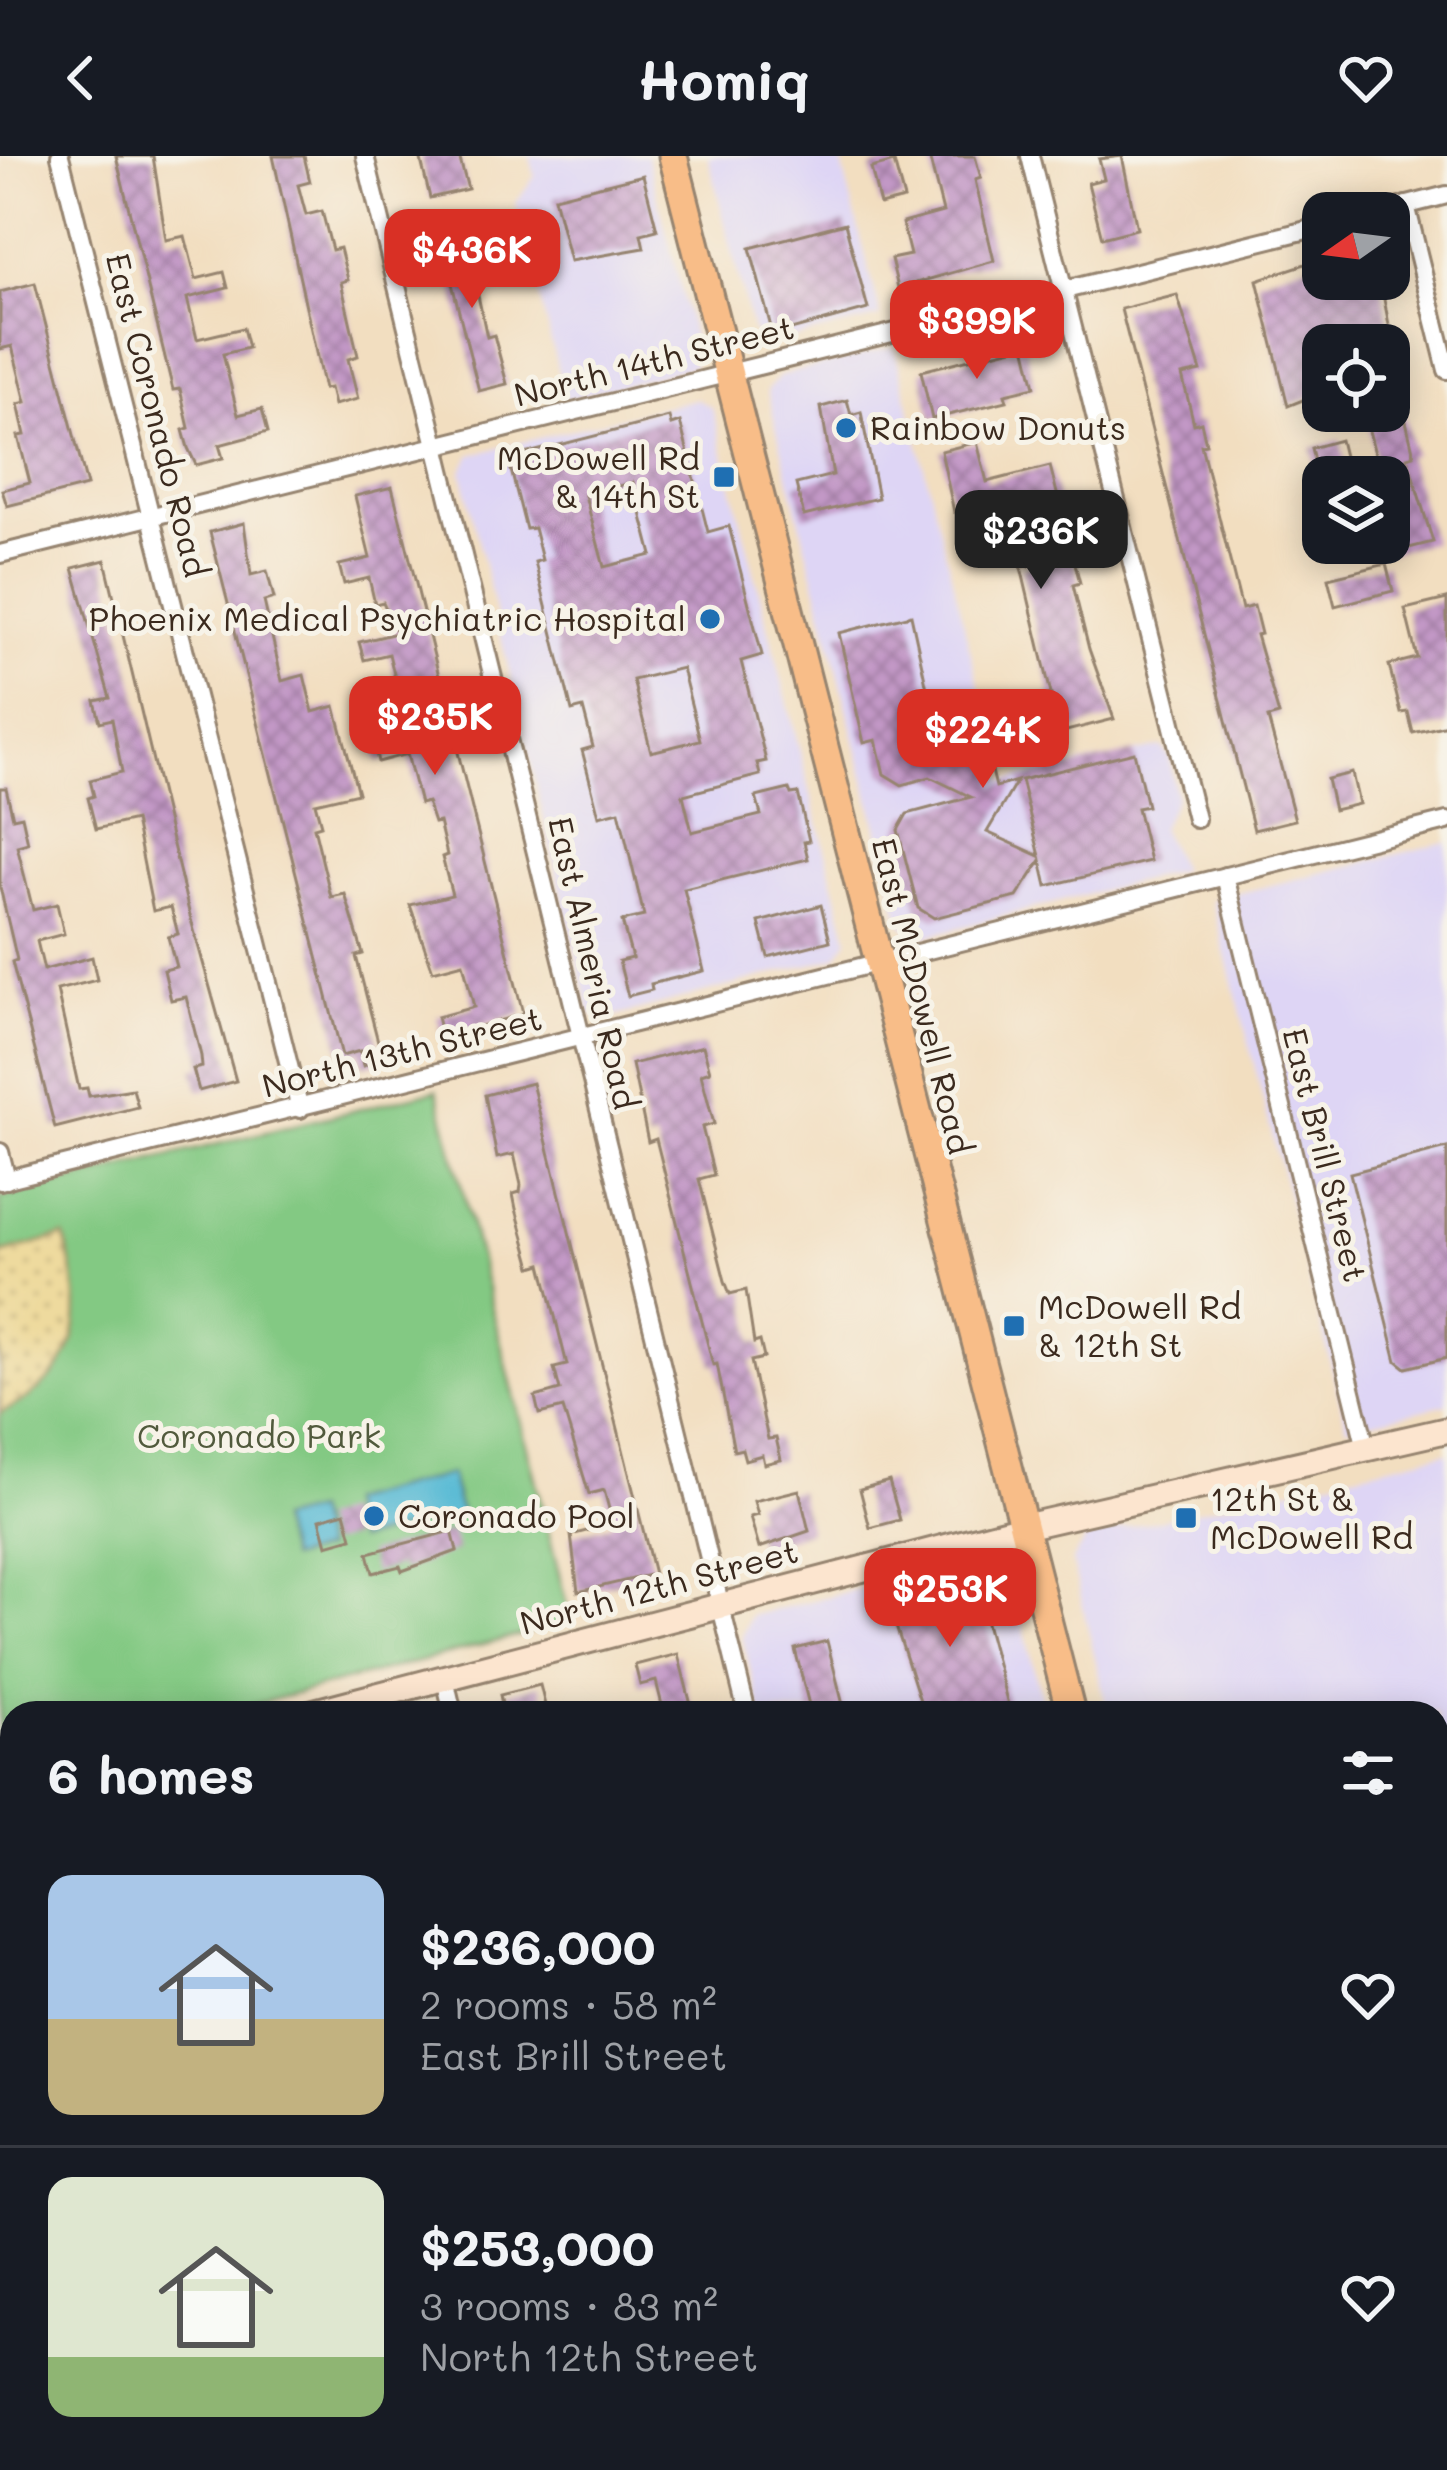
<!DOCTYPE html>
<meta charset="utf-8">
<style>
body{margin:0;font-family:Mali,sans-serif;background:#20242c;color:#f1f3f6;height:100vh;display:flex;flex-direction:column;font-size:45px;white-space:nowrap}
*{box-sizing:border-box;margin:0}
p{font-size:39px;color:#9ea1a6}
.icon{flex:none;width:66px;height:66px;fill:none;stroke:currentColor;stroke-width:2;stroke-linecap:round;stroke-linejoin:round}
.map{position:relative;flex:1;overflow:hidden}
.sheet{position:absolute;left:0px;top:1545px;width:1449px;height:771px;display:flex;flex-direction:column;background:#171b24;border-radius:36px 36px 0 0;box-shadow:0 6px 30px #0003}
.sheet>*{flex:none}
.needle{width:78px;rotate:256deg}
.buttons{position:absolute;left:1302px;top:36px;display:grid;gap:24px}
.buttons a{display:grid;place-items:center;width:108px;height:108px;border-radius:24px;background:#171b24;box-shadow:0 6px 30px #0003;font-size:60px}
.price{position:absolute;translate:-50% -102px;padding:0 27px;border-radius:24px;background:#d93025;color:#fff;font-size:39px;line-height:78px;filter:drop-shadow(0 3px 6px #0008)}
.price::after{content:'';position:absolute;left:50%;top:72px;width:36px;height:27px;margin-left:-18px;background:inherit;clip-path:polygon(0 0,100% 0,50% 100%)}
.price.active{background:#222;color:#fff}
ul{padding:0;list-style:none}
li{display:flex;align-items:center;gap:36px;height:300px;padding:0 48px}
li+li{border-top:3px solid #363941}
li span{display:grid;place-items:center;flex:none;width:336px;height:240px;border-radius:24px;color:#555}
li>.icon{margin-inline-start:auto}
span .icon{width:144px;height:144px;fill:#fffc;stroke-width:1}
li b{font-size:51px}
h2{display:flex;justify-content:space-between;align-items:center;height:144px;padding:0 48px;font-size:51px}
header{display:flex;justify-content:space-between;align-items:center;height:156px;padding:0 48px;background:#171b24;font-size:54px;font-weight:700}
.map>svg:first-child{display:block}
.built{fill:#ded5f5}
.green{fill:#83c983;stroke:#5f7a50;stroke-width:3}
.sand{fill:url(#sand-dots);stroke:#94825e;stroke-width:3}
.water{fill:#55b9d4;stroke:#487279;stroke-width:3}
.building{fill:url(#building-cross-hatch);fill-rule:evenodd}
.lines{fill:none;stroke-linecap:round;stroke-linejoin:round}
.street-casing{stroke:#96846f;stroke-width:22}
.secondary-casing{stroke:#96846f;stroke-width:30}
.primary-casing{stroke:#96846f;stroke-width:33}
.street{stroke:#fff;stroke-width:16}
.secondary{stroke:#fce5cf;stroke-width:24}
.primary{stroke:#f8bd88;stroke-width:27}
.poi-dot{fill:#1f6fb2;stroke:#f7f3e8;stroke-width:4.5}
.labels{text-anchor:middle;stroke-width:10;stroke-linejoin:round;paint-order:stroke}
.street-label{font-size:33px;fill:#3b2a1e;stroke:#f7f3e8}
.poi-label{font-size:33px;fill:#3b2a1e;stroke:#f7f3e8;text-anchor:start}
.park-label{font-size:33px;fill:#515a3c;stroke:#f7f3e8}
</style>
<header><svg class="icon" aria-label="back" viewBox="0 0 24 24"><path d="M15 5l-7 7 7 7"/></svg>Homiq<svg class="icon" aria-label="heart" viewBox="0 0 24 24"><path d="M12 20l-8-8c-3-5 5-10 8-4 3-6 11-1 8 4z"/></svg></header>
<div class="map">
<svg width="1447" height="2314" viewBox="0 0 1447 2314">
<defs>
<pattern id="sand-dots" width="8" height="8" patternUnits="userSpaceOnUse" patternTransform="scale(3)"><rect width="8" height="8" fill="#eeda9e"/><path d="M2 2h.1M6 6h.1" fill="none" stroke="#cdbb88" stroke-width="1.8" stroke-linecap="round"/></pattern>
<pattern id="building-cross-hatch" width="8" height="8" patternUnits="userSpaceOnUse" patternTransform="scale(3)"><rect width="8" height="8" fill="#c298c6"/><path d="M0 0l8 8M0 8l8-8" fill="none" stroke="#9f7ca0"/></pattern>
</defs>
<rect width="100%" height="100%" fill="#f7f3e8"/>
<filter id="ink" filterUnits="userSpaceOnUse"><feTurbulence type="fractalNoise" baseFrequency=".00833" numOctaves="2"/><feDisplacementMap in="SourceGraphic" scale="24" xChannelSelector="R" yChannelSelector="G"/><feConvolveMatrix kernelMatrix="1 2 1 2 8 2 1 2 1" color-interpolation-filters="sRGB"/></filter>
<filter id="wash" filterUnits="userSpaceOnUse"><feTurbulence type="fractalNoise" baseFrequency=".004" numOctaves="4" result="noise"/><feDisplacementMap in="SourceGraphic" scale="48" xChannelSelector="R" yChannelSelector="G"/><feGaussianBlur stdDeviation="2.7" result="paint"/><feColorMatrix in="noise" values="0 0 0 0 0 0 0 0 0 0 0 0 0 0 0 0 0 1.4 0 .05"/><feComposite in="paint" operator="in"/></filter>
<g filter="url(#wash)">
<rect width="100%" height="100%" fill="#f2dec0"/>
<g class="built">
<polygon points="530,0 647,0 697,197 693,210 566,244 515,47 535,20"/>
<polygon points="708,0 840,0 881,161 765,189 752,174"/>
<polygon points="894,191 1003,625 1161,591 1170,602 1176,642 1160,672 1181,714 927,780 914,780 901,766 767,235 780,220"/>
<polygon points="696,243 712,252 848,783 837,801 602,864 590,857 462,315 471,299"/>
<polygon points="1447,686 1447,1248 1347,1271 1212,744"/>
<polygon points="1447,1296 1447,2314 1299,2314 1297,2304 1437,2304 1437,1557 1108,1557 1072,1405 1087,1381"/>
<polygon points="979,1403 998,1406 1011,1422 1045,1557 761,1557 742,1480 750,1460"/>
<polygon points="660,2304 999,2304 958,2314 663,2314"/>
</g>
<polygon class="green" points="437,934 571,1466 222,1557 12,1557 12,1612 0,1615 0,1042"/>
<path class="sand" d="M64 1080C88 1162 84 1218 0 1257V1098Z"/>
<g class="water">
<polygon points="450,1318 461,1358 357,1385 346,1346"/>
<polygon points="314,1355 324,1394 289,1403 278,1364"/>
</g>
<g id="blocks">
<g class="building">
<polygon points="116,0 153,0 166,84 185,80 196,123 224,116 228,132 187,142 197,183 243,172 248,192 223,198 238,259 262,253 268,276 219,289 223,302 196,309 188,292 183,274 189,272 180,233 173,234"/>
<polygon points="273,0 304,0 310,26 298,29 306,59 322,55 332,94 340,92 348,124 341,126 358,200 348,203 358,243 334,249 330,232 324,233"/>
<polygon points="420,0 459,0 468,33 430,42"/>
<polygon points="929,0 975,0 981,22 975,24 994,105 898,132 891,103 910,99 902,67 943,56"/>
<polygon points="1122,0 1137,73 1102,82 1088,27 1104,23 1099,3"/>
<polygon points="894,6 904,43 880,49 871,12"/>
<polygon points="643,19 657,74 641,78 644,92 570,105 554,41"/>
<polygon points="845,67 868,153 773,179 750,92"/>
<polygon points="463,70 487,181 494,179 507,228 479,235 439,76"/>
<polygon points="1323,102 1323,123 1380,123 1393,189 1360,189 1357,178 1323,187 1323,236 1288,250 1257,124"/>
<polygon points="35,127 87,330 7,350 2,334 30,327 18,280 25,279 18,248 26,246 12,190 0,193 0,136"/>
<polygon points="1177,139 1201,215 1182,219 1194,268 1201,266 1206,288 1201,289 1242,453 1254,450 1261,478 1256,479 1279,559 1268,562 1295,664 1254,674 1121,153"/>
<polygon points="1025,189 1035,231 1005,238 1007,245 932,263 921,215"/>
<polygon points="847,244 851,259 861,256 878,342 804,360 796,328 833,319 821,251"/>
<path d="M669 261 671 269 680 266 708 376 729 370 762 499 741 505 766 605 757 607 760 619 683 639 692 676 761 659 756 641 789 633 791 638 798 637 809 685 804 686 808 703 684 733 704 815 651 828 652 834 628 840 619 805 632 802 622 765 644 760 619 655 599 660 582 594 593 591 583 552 572 555 535 406 542 404 534 372 526 373 508 302ZM633 326 652 399 604 411 585 339ZM682 512 700 584 651 596 633 524Z"/>
<polygon points="1405,261 1414,299 1407,301 1433,386 1389,397 1389,321 1381,321 1368,271"/>
<polygon points="1340,284 1349,321 1318,321 1311,292"/>
<polygon points="977,286 987,326 1050,310 1080,427 1073,429 1089,493 1114,563 1023,586 1014,548 1051,538 1021,411 1029,410 1015,351 1010,342 954,356 941,295"/>
<polygon points="392,331 523,858 442,881 437,861 474,851 463,807 433,815 410,749 452,739 442,701 447,699 439,666 434,667 427,646 420,648 407,598 378,606 374,588 409,579 389,498 364,504 359,486 397,477 383,446 375,448 369,422 344,428 339,409 370,402 355,340"/>
<polygon points="244,367 251,419 267,415 274,442 264,445 282,525 304,519 313,556 335,550 358,637 315,647 321,669 314,671 331,741 345,738 363,798 356,800 383,905 363,910 360,895 342,900 210,376"/>
<polygon points="105,404 190,760 236,925 199,935 193,913 202,911 201,900 186,841 171,844 164,814 176,811 168,781 178,778 171,751 153,755 135,664 96,673 88,642 94,640 90,624 122,616 112,563 100,566 95,545 110,542 73,412"/>
<polygon points="1386,408 1393,435 1335,450 1328,422"/>
<polygon points="1447,443 1447,569 1413,577 1408,556 1401,557 1389,509 1417,502 1405,453"/>
<polygon points="911,459 936,574 946,571 948,582 967,577 985,586 996,631 1017,625 987,676 1040,700 1021,624 1134,596 1147,650 1137,652 1150,705 1047,730 1041,704 1017,741 934,762 918,752 898,674 907,658 971,641 930,621 902,629 884,618 876,584 864,587 839,477"/>
<polygon points="1352,617 1359,648 1334,654 1327,623"/>
<polygon points="0,632 6,632 13,662 22,660 28,687 17,690 33,754 57,748 64,778 37,785 44,814 92,801 97,824 57,834 79,933 87,932 89,940 133,933 138,951 55,972 12,806 17,804 0,731"/>
<polygon points="821,749 830,785 768,801 759,766"/>
<polygon points="703,890 710,915 701,918 714,968 702,971 714,1019 699,1023 725,1125 730,1138 746,1134 754,1187 760,1185 764,1202 751,1205 768,1283 776,1282 781,1304 764,1308 762,1299 745,1304 742,1293 734,1295 717,1208 713,1209 656,983 648,986 632,908"/>
<polygon points="532,927 654,1418 578,1436 571,1379 613,1368 604,1334 589,1338 563,1252 539,1258 535,1241 560,1234 554,1212 567,1209 542,1108 532,1111 516,1053 513,1038 520,1036 521,1029 514,998 497,1002 485,939"/>
<polygon points="1447,992 1447,1202 1406,1212 1397,1205 1350,1017"/>
<polygon points="889,1325 900,1364 870,1372 860,1333"/>
<polygon points="799,1334 809,1375 759,1392 750,1361 758,1359 754,1345"/>
<polygon points="345,1356 352,1382 327,1389 320,1363"/>
<polygon points="452,1375 457,1395 402,1415 400,1410 373,1417 368,1397"/>
<polygon points="957,1426 971,1426 977,1434 1009,1552 924,1557 891,1455 902,1441"/>
<polygon points="827,1485 845,1557 811,1557 795,1493"/>
<polygon points="678,1498 693,1557 664,1557 656,1525 640,1529 635,1509"/>
<polygon points="540,1529 547,1557 504,1557 500,1539"/>
</g>
</g>
</g>
<g filter="url(#ink)">
<use href="#blocks" fill-opacity="0" stroke="#96846f" stroke-width="3"/>
<g class="lines">
<g class="street-casing">
<g id="street">
<polyline points="60,0 300,953"/>
<polyline points="365,0 747,1557"/>
<polyline points="1030,0 1196,663"/>
<polyline points="1406,49 1447,214"/>
<polyline points="1376,57 1447,39"/>
<polyline points="0,398 1323,70"/>
<polyline points="1225,720 1366,1292"/>
<polyline points="0,996 7,1024"/>
<polyline points="0,1025 1447,665"/>
<polyline points="445,1523 453,1557"/>
<polyline points="0,1934 12,1931"/>
<polyline points="0,2172 12,2219"/>
<polyline points="0,2250 12,2247"/>
<polyline points="33,2304 36,2314"/>
<polyline points="643,2304 646,2314"/>
<polyline points="1012,2314 1055,2304"/>
</g>
</g>
<g class="secondary-casing">
<g id="secondary">
<polyline points="310,1557 1023,1371 1447,1274"/>
<polyline points="0,1635 12,1632"/>
</g>
</g>
<g class="primary-casing">
<g id="primary">
<polyline points="673,0 1071,1557"/>
<polyline points="1260,2304 1263,2314"/>
</g>
</g>
<use href="#street" class="street"/>
<use href="#secondary" class="secondary"/>
<use href="#primary" class="primary"/>
</g>
</g>
<g class="poi-dot">
<circle cx="846" cy="272" r="12"/>
<rect x="712" y="309" width="24" height="24" rx="6"/>
<circle cx="710" cy="463" r="12"/>
<rect x="1002" y="1158" width="24" height="24" rx="6"/>
<circle cx="374" cy="1360" r="12"/>
<rect x="1174" y="1350" width="24" height="24" rx="6"/>
</g>
<g class="labels">
<g class="street-label">
<text transform="translate(654 205) rotate(-14)" y="12">North 14th Street</text>
<text transform="translate(157 259) rotate(76)" y="12">East Coronado Road</text>
<text transform="translate(593 807) rotate(77)" y="12">East Almeria Road</text>
<text transform="translate(922 840) rotate(76)" y="12">East McDowell Road</text>
<text transform="translate(402 896) rotate(-14)" y="12">North 13th Street</text>
<text transform="translate(1325 999) rotate(76)" y="12">East Brill Street</text>
<text transform="translate(659 1431) rotate(-15)" y="12">North 12th Street</text>
</g>
<g class="poi-label">
<text x="870" y="284">Rainbow Donuts</text>
<text x="700" y="314" text-anchor="end">McDowell Rd<tspan x="700" dy="38">&amp; 14th St</tspan></text>
<text x="686" y="475" text-anchor="end">Phoenix Medical Psychiatric Hospital</text>
<text x="1038" y="1163">McDowell Rd<tspan x="1038" dy="38">&amp; 12th St</tspan></text>
<text x="1210" y="1355">12th St &amp;<tspan x="1210" dy="38">McDowell Rd</tspan></text>
<text x="398" y="1372">Coronado Pool</text>
</g>
<g class="park-label">
<text x="259" y="1292">Coronado Park</text>
</g>
</g>
</svg>
<div class="buttons">
<a><svg class="needle" viewBox="-14 -14 28 28"><path d="M0-13l5 13h-10z" fill="#e53935"/><path d="M0 13l5-13h-10z" fill="#9ea1a6"/></svg></a>
<a><svg class="icon" aria-label="locate" viewBox="0 0 24 24"><circle cx="12" cy="12" r="6"/><path d="M12 2v4M12 18v4M2 12h4M18 12h4"/></svg></a>
<a><svg class="icon" aria-label="layers" viewBox="0 0 24 24"><path d="M12 4l9 5-9 5-9-5zM3 14l9 5 9-5"/></svg></a>
</div>
<b class="price" style="left:472px;top:155px">$436K</b>
<b class="price" style="left:977px;top:226px">$399K</b>
<b class="price active" style="left:1041px;top:436px">$236K</b>
<b class="price" style="left:435px;top:622px">$235K</b>
<b class="price" style="left:983px;top:635px">$224K</b>
<b class="price" style="left:950px;top:1494px">$253K</b>
<section class="sheet">
<h2>6 homes<svg class="icon" aria-label="filters" viewBox="0 0 24 24"><path d="M4 7h16M4 17h16"/><circle cx="9" cy="7" r="2"/><circle cx="15" cy="17" r="2"/></svg></h2>
<ul>
<li><span style="background:linear-gradient(#a9c7e8 60%,#c2b280 0)"><svg class="icon" aria-label="home" viewBox="0 0 24 24"><path d="M3 11l9-7 9 7M6 9v11h12V9"/></svg></span><div><b>$236,000</b><p>2 rooms · 58 m²</p><p>East Brill Street</p></div><svg class="icon" aria-label="heart" viewBox="0 0 24 24"><path d="M12 20l-8-8c-3-5 5-10 8-4 3-6 11-1 8 4z"/></svg></li>
<li><span style="background:linear-gradient(#dfe7d0 75%,#8fb573 0)"><svg class="icon" aria-label="home" viewBox="0 0 24 24"><path d="M3 11l9-7 9 7M6 9v11h12V9"/></svg></span><div><b>$253,000</b><p>3 rooms · 83 m²</p><p>North 12th Street</p></div><svg class="icon" aria-label="heart" viewBox="0 0 24 24"><path d="M12 20l-8-8c-3-5 5-10 8-4 3-6 11-1 8 4z"/></svg></li>
</ul>
</section>
</div>
